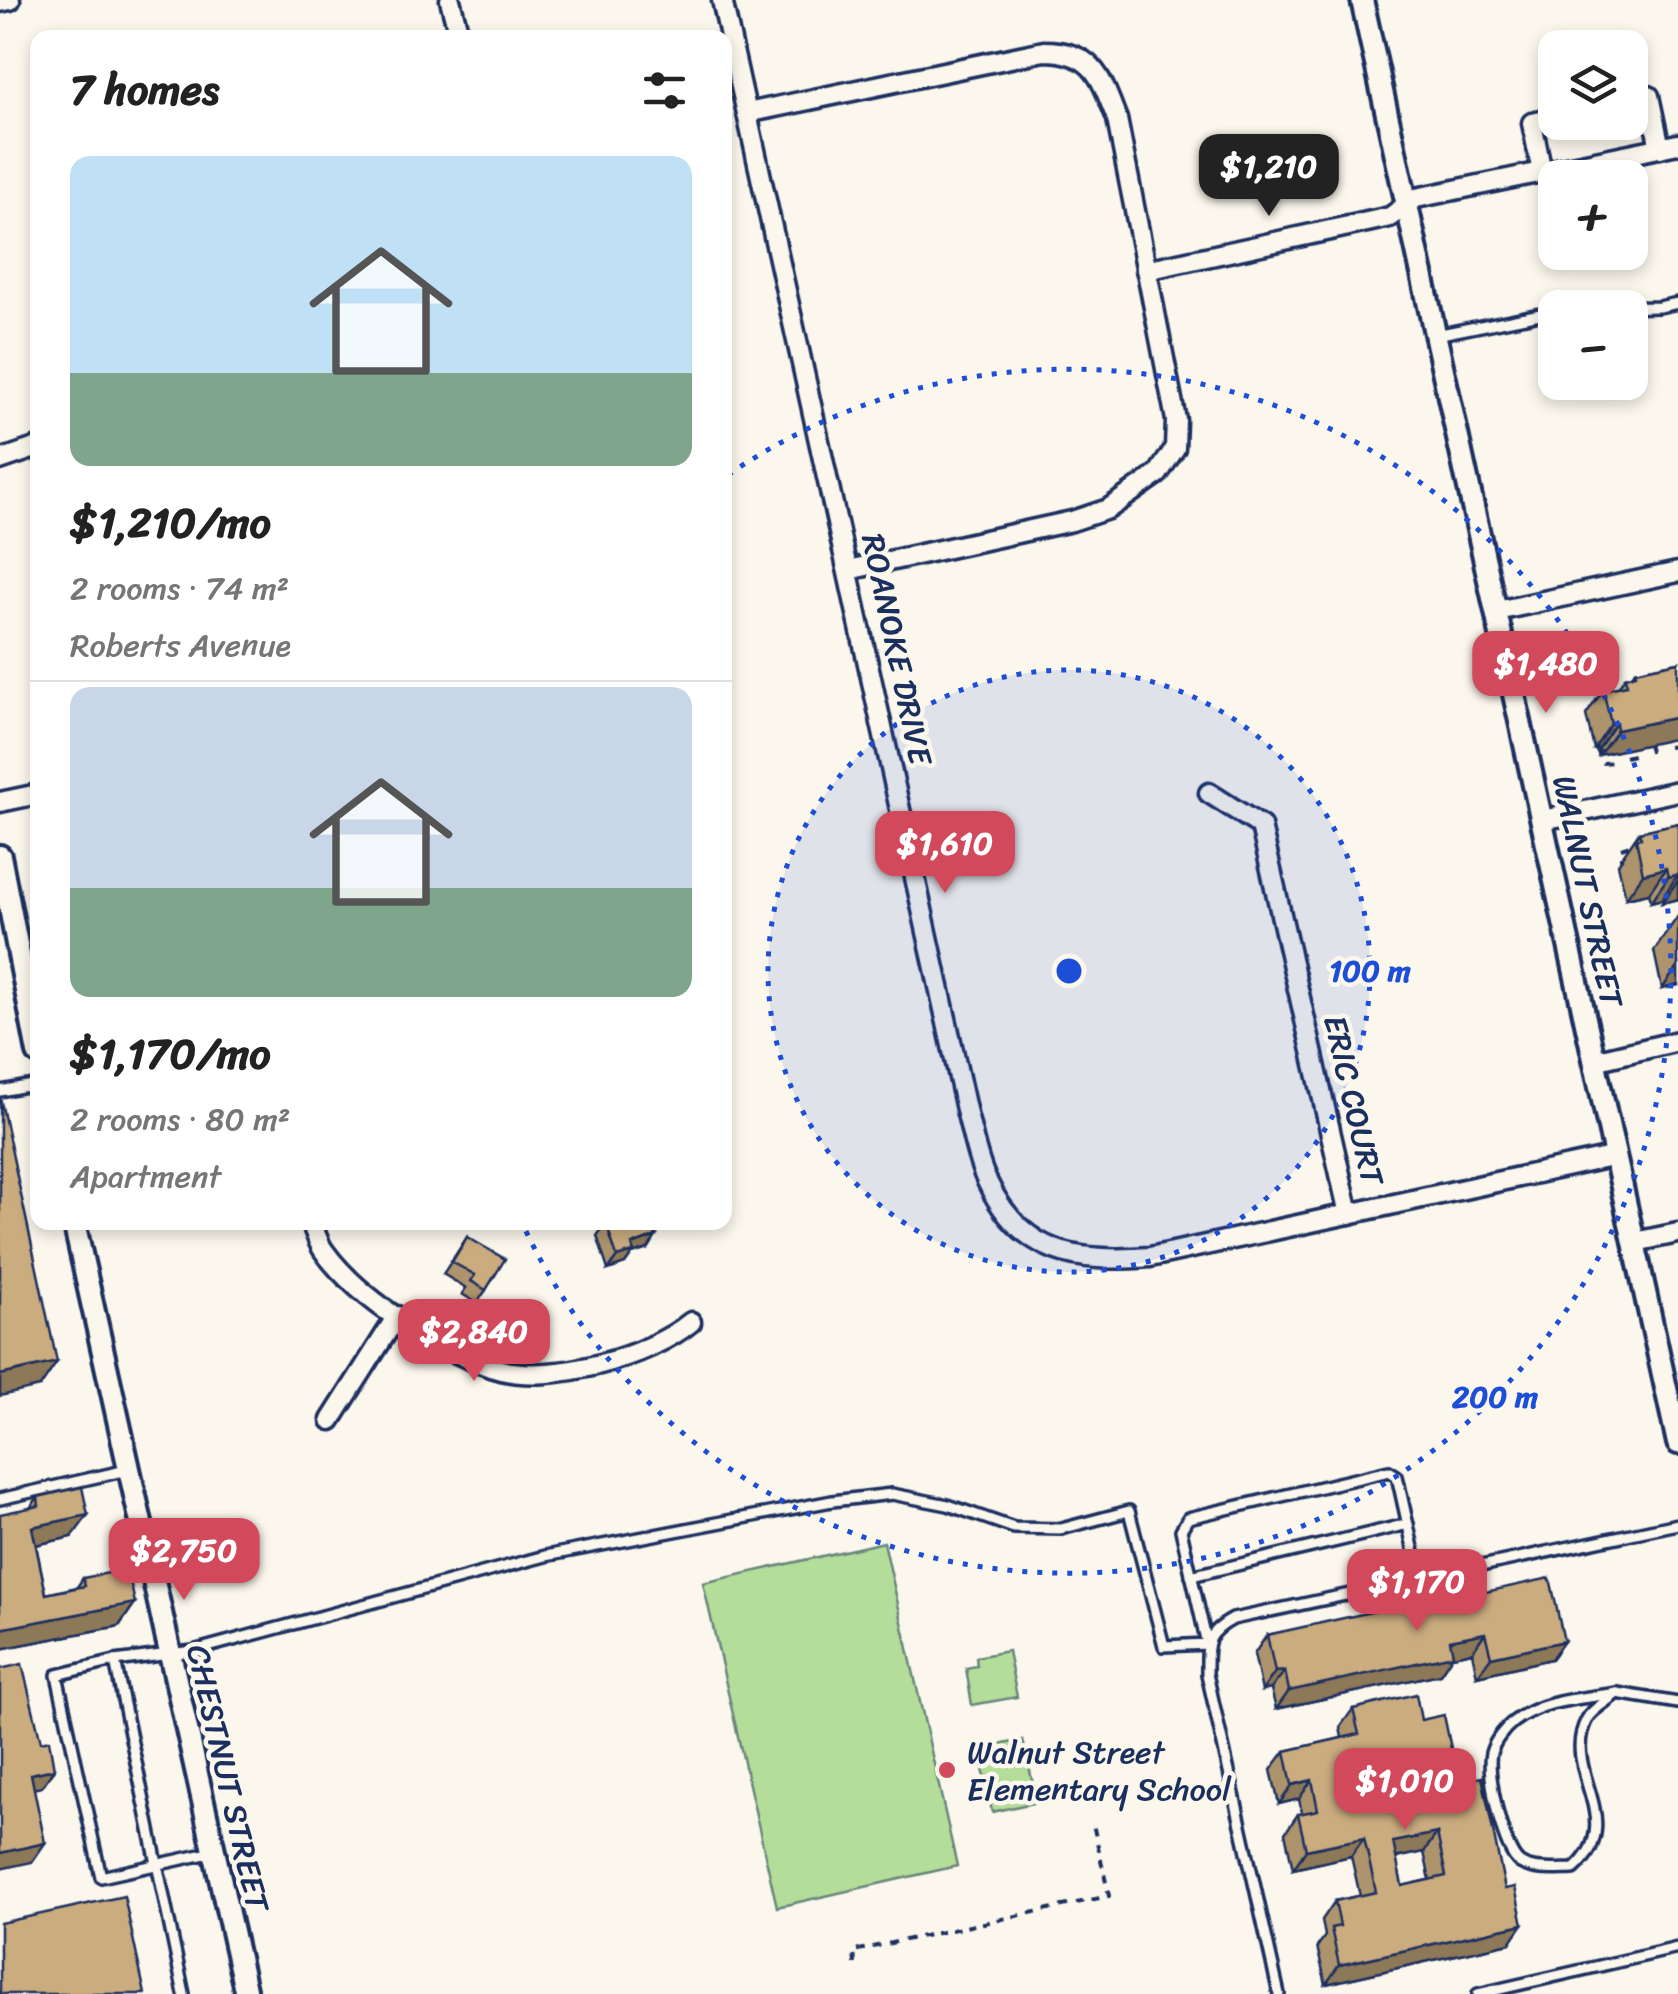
<!DOCTYPE html>
<meta charset="utf-8">
<style>
body{margin:0;font-family:Sriracha,sans-serif;background:#f2f2f2;color:#222;height:100vh;display:flex;flex-direction:column;font-size:38px;white-space:nowrap}
*{box-sizing:border-box;margin:0}
p{font-size:32px;color:#767676}
.icon{flex:none;width:55px;height:55px;fill:none;stroke:currentColor;stroke-width:2;stroke-linecap:round;stroke-linejoin:round}
.map{position:relative;flex:1;overflow:hidden}
.drawer{position:absolute;left:30px;top:30px;width:702px;height:1200px;display:flex;flex-direction:column;background:#fff;border-radius:20px;box-shadow:0 5px 15px #0003}
.drawer>*{flex:none}
.controls{position:absolute;left:1538px;top:30px;display:grid;gap:20px}
.controls a{display:grid;place-items:center;width:110px;height:110px;border-radius:20px;background:#fff;box-shadow:0 5px 15px #0003;font-size:50px}
.price{position:absolute;translate:-50% -85px;padding:0 22px;border-radius:20px;background:#d1495b;color:#fff;font-size:32px;line-height:65px;filter:drop-shadow(0 2px 5px #0008)}
.price::after{content:'';position:absolute;left:50%;top:60px;width:30px;height:22px;margin-left:-15px;background:inherit;clip-path:polygon(0 0,100% 0,50% 100%)}
.price.on{background:#222;color:#fff}
ul{padding:0;list-style:none}
li{display:grid;align-content:center;gap:20px;height:530px;padding:0 40px}
li+li{border-top:2px solid #e0e0e0}
li span{display:grid;place-items:center;height:310px;border-radius:20px;color:#555}
li>.icon{margin-inline-start:auto}
span .icon{width:180px;height:180px;fill:#fffc;stroke-width:1}
li b{font-size:42px}
h2{display:flex;justify-content:space-between;align-items:center;height:120px;padding:0 40px;font-size:42px}
.map>svg:first-child{display:block}
.green{fill:#b4dd99;stroke:#68867c;stroke-width:2.5}
.lines{fill:none;stroke-linecap:round;stroke-linejoin:round}
.service-casing{stroke:#1b2f5e;stroke-width:16}
.minor-casing{stroke:#1b2f5e;stroke-width:25}
.tertiary-casing{stroke:#1b2f5e;stroke-width:28}
.path{stroke:#1b2f5e;stroke-width:4;stroke-dasharray:8 8;stroke-linecap:butt}
.service{stroke:#fbf7ec;stroke-width:9}
.minor{stroke:#fbf7ec;stroke-width:18}
.tertiary{stroke:#fbf7ec;stroke-width:20}
.wall{fill:#ae946d;stroke:#1b2f5e;stroke-width:2.5;fill-rule:evenodd}
.shaded-wall{fill:#8d7859;stroke:#1b2f5e;stroke-width:2.5}
.building{fill:#caac7f;stroke:#1b2f5e;stroke-width:2.5;fill-rule:evenodd}
.ring{fill:none;stroke:#1d4ed8;stroke-width:5;stroke-dasharray:5 10}
.poi-dot{fill:#d1495b;stroke:#fbf7ec;stroke-width:4}
.labels{text-anchor:middle;stroke-width:9;stroke-linejoin:round;paint-order:stroke}
.street-label{font-size:32px;fill:#1b2f5e;stroke:#fbf7ec}
.poi-label{font-size:32px;fill:#1b2f5e;stroke:#fbf7ec;text-anchor:start}
.centre{fill:#1d4ed8;stroke:#fbf7ec;stroke-width:5}
.ring-label{font-size:30px;text-anchor:middle;font-weight:bold;fill:#1d4ed8;stroke:#fbf7ec;stroke-width:9;stroke-linejoin:round;paint-order:stroke}
</style>
<div class="map">
<svg width="1678" height="1994" viewBox="0 0 1678 1994">
<rect width="100%" height="100%" fill="#fbf7ec"/>
<filter id="ink" filterUnits="userSpaceOnUse"><feTurbulence type="fractalNoise" baseFrequency=".01" numOctaves="2"/><feDisplacementMap in="SourceGraphic" scale="20" xChannelSelector="R" yChannelSelector="G"/><feConvolveMatrix kernelMatrix="1 2 1 2 8 2 1 2 1" color-interpolation-filters="sRGB"/></filter>
<g filter="url(#ink)">
<g class="green">
<polygon points="884,1542 957,1866 777,1907 703,1583"/>
<polygon points="1008,1651 1017,1697 972,1705 966,1668 977,1666 976,1657"/>
<polygon points="1023,1740 1037,1802 992,1812 979,1749"/>
</g>
<g class="lines">
<g class="service-casing">
<g id="service">
<polyline points="1575,308 1616,308"/>
<polyline points="1617,308 1659,307 1678,303"/>
<polyline points="1436,335 1555,311"/>
<polyline points="0,1091 38,1084"/>
<polyline points="0,1499 127,1470"/>
<polyline points="1191,1576 1408,1524"/>
<polyline points="115,1661 184,1994"/>
<path d="M1617 1693C1608 1701 1592 1709 1587 1719 1559 1770 1629 1820 1574 1869 1557 1869 1535 1872 1520 1863 1503 1851 1486 1774 1491 1753 1494 1742 1504 1729 1513 1722 1543 1699 1582 1699 1617 1693Z"/>
<polyline points="1617,1693 1678,1703"/>
<polyline points="214,1852 101,1877 57,1675 115,1661 193,1651 545,1556 832,1501 892,1494 948,1505 1014,1528 1061,1529 1129,1511 1164,1646 1207,1644 1181,1530 1188,1518 1389,1471 1397,1476 1420,1579"/>
<path d="M1279 1994 1207 1674C1207 1644 1205 1634 1233 1619L1678 1524"/>
<polyline points="1478,1994 1678,1948"/>
</g>
</g>
<g class="minor-casing">
<g id="minor">
<polyline points="450,0 460,38"/>
<path d="M722 0 967 1114C973 1136 977 1161 987 1181 1021 1255 1077 1263 1150 1257L1616 1156"/>
<polyline points="0,2 10,0"/>
<polyline points="1630,101 1649,96 1660,148"/>
<path d="M747 113 1044 51C1094 51 1101 78 1117 119L1176 420 1175 448 1158 474 1108 509 1072 521 848 570"/>
<polyline points="1542,172 1532,123 1555,118"/>
<polyline points="1146,270 1390,217 1416,198 1678,144"/>
<polyline points="0,460 38,447"/>
<polyline points="1497,611 1678,572"/>
<polyline points="1209,793 1261,826 1349,1214"/>
<polyline points="0,802 38,794"/>
<polyline points="1543,820 1678,791"/>
<polyline points="1594,1061 1678,1041"/>
<path d="M311 1222C315 1231 318 1243 324 1251 357 1298 445 1355 501 1370 555 1383 649 1357 691 1322"/>
<polyline points="1635,1242 1678,1233"/>
<polyline points="331,1420 397,1316"/>
</g>
</g>
<g class="tertiary-casing">
<g id="tertiary">
<polyline points="1362,0 1678,1443"/>
<polyline points="0,856 38,1053"/>
<polyline points="74,1222 246,1994"/>
</g>
</g>
<g class="path">
<polyline points="1648,744 1650,751 1657,750"/>
<polyline points="1668,747 1676,746 1674,738"/>
<polyline points="1596,748 1603,763 1615,762"/>
<polyline points="1625,757 1633,755 1631,744"/>
<polyline points="1621,864 1621,848 1633,844"/>
<polyline points="855,1964 854,1951 1109,1896 1093,1824 1097,1823"/>
</g>
<use href="#service" class="service"/>
<use href="#minor" class="minor"/>
<use href="#tertiary" class="tertiary"/>
</g>
<g class="wall">
<polygon points="1678,662 1599,755 1599,748 1594,749 1586,715 1603,690 1618,687 1625,677 1632,675 1635,671"/>
<polygon points="1678,823 1678,899 1662,903 1662,899 1651,902 1649,893 1626,898 1618,864 1622,859 1622,857 1639,832"/>
<polygon points="1678,916 1678,985 1662,989 1654,951"/>
<polygon points="606,1223 656,1236 648,1249 632,1254 625,1264 608,1270 597,1236"/>
<polygon points="467,1237 486,1290 477,1303 462,1294 466,1288 443,1274"/>
<polygon points="38,1497 72,1537 36,1545 46,1594 77,1587 83,1578 120,1578 135,1603 119,1626 0,1649 30,1508"/>
<polygon points="1449,1600 1564,1641 1551,1659 1477,1676 1472,1652 1452,1656 1440,1674 1276,1709 1271,1689 1262,1691 1254,1654 1267,1635"/>
<path d="M1353 1709 1421 1720 1458 1782 1510 1943 1326 1984 1317 1947 1325 1936 1322 1920 1335 1901 1360 1896 1351 1856 1293 1869 1285 1833 1298 1814H1302L1299 1799 1279 1804 1271 1770 1285 1751 1342 1738 1340 1727ZM1424 1852 1430 1880 1402 1886 1396 1858Z"/>
</g>
<g class="shaded-wall">
<polygon points="1678,717 1678,738 1599,755 1617,730"/>
<polygon points="1616,723 1599,748 1594,749 1611,724"/>
<polygon points="1666,868 1649,893 1626,898 1643,874"/>
<polygon points="1678,874 1662,899 1651,902 1668,877"/>
<polygon points="1678,880 1678,899 1662,903"/>
<polygon points="1678,966 1678,985 1662,989"/>
<polygon points="656,1236 648,1249 632,1254 625,1264 608,1270 617,1257 632,1245"/>
<polygon points="57,1362 40,1387 0,1396 0,1375"/>
<polygon points="88,1515 72,1537 16,1549 32,1527"/>
<polygon points="135,1603 119,1626 0,1649 0,1629"/>
<polygon points="1485,1633 1472,1652 1452,1656 1440,1674 1276,1709 1289,1691 1450,1640"/>
<polygon points="1564,1641 1551,1659 1477,1676 1491,1657"/>
<polygon points="1285,1671 1271,1689 1262,1691 1275,1672"/>
<polygon points="54,1769 42,1787 18,1792 31,1774"/>
<polygon points="1312,1780 1299,1799 1279,1804 1292,1785"/>
<polygon points="1437,1833 1424,1852 1379,1861 1393,1842"/>
<polygon points="1364,1838 1351,1856 1293,1869 1306,1850"/>
<polygon points="45,1843 32,1862 0,1869 0,1853"/>
<polygon points="1523,1924 1510,1943 1326,1984 1339,1965"/>
</g>
<g class="building">
<polygon points="1678,662 1678,717 1617,730 1616,723 1611,724 1603,690 1627,685 1625,677 1636,674 1635,671"/>
<polygon points="1678,823 1678,874 1668,877 1666,868 1643,874 1636,839 1641,838 1639,832"/>
<polygon points="0,1097 57,1362 0,1375"/>
<polygon points="652,1222 656,1236 632,1245 634,1252 617,1257 606,1223"/>
<polygon points="467,1237 505,1259 486,1290 471,1281 475,1275 452,1262"/>
<polygon points="82,1487 88,1515 32,1527 46,1594 85,1586 83,1578 119,1571 120,1578 129,1576 135,1603 0,1629 0,1514 39,1506 38,1497"/>
<polygon points="1550,1578 1564,1641 1491,1657 1485,1633 1450,1640 1453,1655 1289,1691 1285,1671 1275,1672 1267,1635 1448,1595 1449,1600"/>
<polygon points="22,1664 41,1742 49,1740 54,1769 31,1774 45,1843 0,1853 0,1669"/>
<path d="M1416 1694 1421 1720 1444 1715 1458 1782 1482 1777 1505 1889 1515 1887 1523 1924 1339 1965 1331 1928 1340 1926 1335 1901 1376 1892 1364 1838 1306 1850 1298 1814 1318 1810 1312 1780 1292 1785 1285 1751 1359 1734 1353 1709ZM1437 1833 1446 1876 1402 1886 1393 1842Z"/>
<polygon points="124,1896 145,1994 0,1994 0,1923"/>
</g>
</g>
<circle cx="1069" cy="971" r="301" fill="#1d4ed8" fill-opacity=".12"/>
<g class="ring">
<circle cx="1069" cy="971" r="301"/>
<path d="M728 475A602 602 0 1 1 523 1225"/>
</g>
<circle class="poi-dot" cx="947" cy="1770" r="10"/>
<g class="labels">
<g class="street-label">
<text transform="translate(897 649) rotate(78)" y="11">ROANOKE DRIVE</text>
<text transform="translate(1588 891) rotate(78)" y="11">WALNUT STREET</text>
<text transform="translate(1354 1100) rotate(77)" y="11">ERIC COURT</text>
<text transform="translate(228 1778) rotate(77)" y="11">CHESTNUT STREET</text>
</g>
<g class="poi-label">
<text x="967" y="1763">Walnut Street<tspan x="967" dy="37">Elementary School</tspan></text>
</g>
</g>
<circle cx="1069" cy="971" r="15" class="centre"/>
<g class="ring-label">
<text x="1370" y="981">100 m</text>
<text x="1495" y="1407">200 m</text>
</g>
</svg>
<div class="controls">
<a><svg class="icon" aria-label="layers" viewBox="0 0 24 24"><path d="M12 4l9 5-9 5-9-5zM3 14l9 5 9-5"/></svg></a>
<a>+</a>
<a>−</a>
</div>
<b class="price on" style="left:1269px;top:219px">$1,210</b>
<b class="price" style="left:1546px;top:716px">$1,480</b>
<b class="price" style="left:945px;top:896px">$1,610</b>
<b class="price" style="left:474px;top:1384px">$2,840</b>
<b class="price" style="left:184px;top:1603px">$2,750</b>
<b class="price" style="left:1417px;top:1634px">$1,170</b>
<b class="price" style="left:1405px;top:1833px">$1,010</b>
<section class="drawer">
<h2>7 homes<svg class="icon" aria-label="filters" viewBox="0 0 24 24"><path d="M4 7h16M4 17h16"/><circle cx="9" cy="7" r="2"/><circle cx="15" cy="17" r="2"/></svg></h2>
<ul>
<li><span style="background:linear-gradient(#bfe0f5 70%,#7fa58c 0)"><svg class="icon" aria-label="home" viewBox="0 0 24 24"><path d="M3 11l9-7 9 7M6 9v11h12V9"/></svg></span><div><b>$1,210/mo</b><p>2 rooms · 74 m²</p><p>Roberts Avenue</p></div></li>
<li><span style="background:linear-gradient(#c9d6e8 65%,#7fa58c 0)"><svg class="icon" aria-label="home" viewBox="0 0 24 24"><path d="M3 11l9-7 9 7M6 9v11h12V9"/></svg></span><div><b>$1,170/mo</b><p>2 rooms · 80 m²</p><p>Apartment</p></div></li>
</ul>
</section>
</div>
